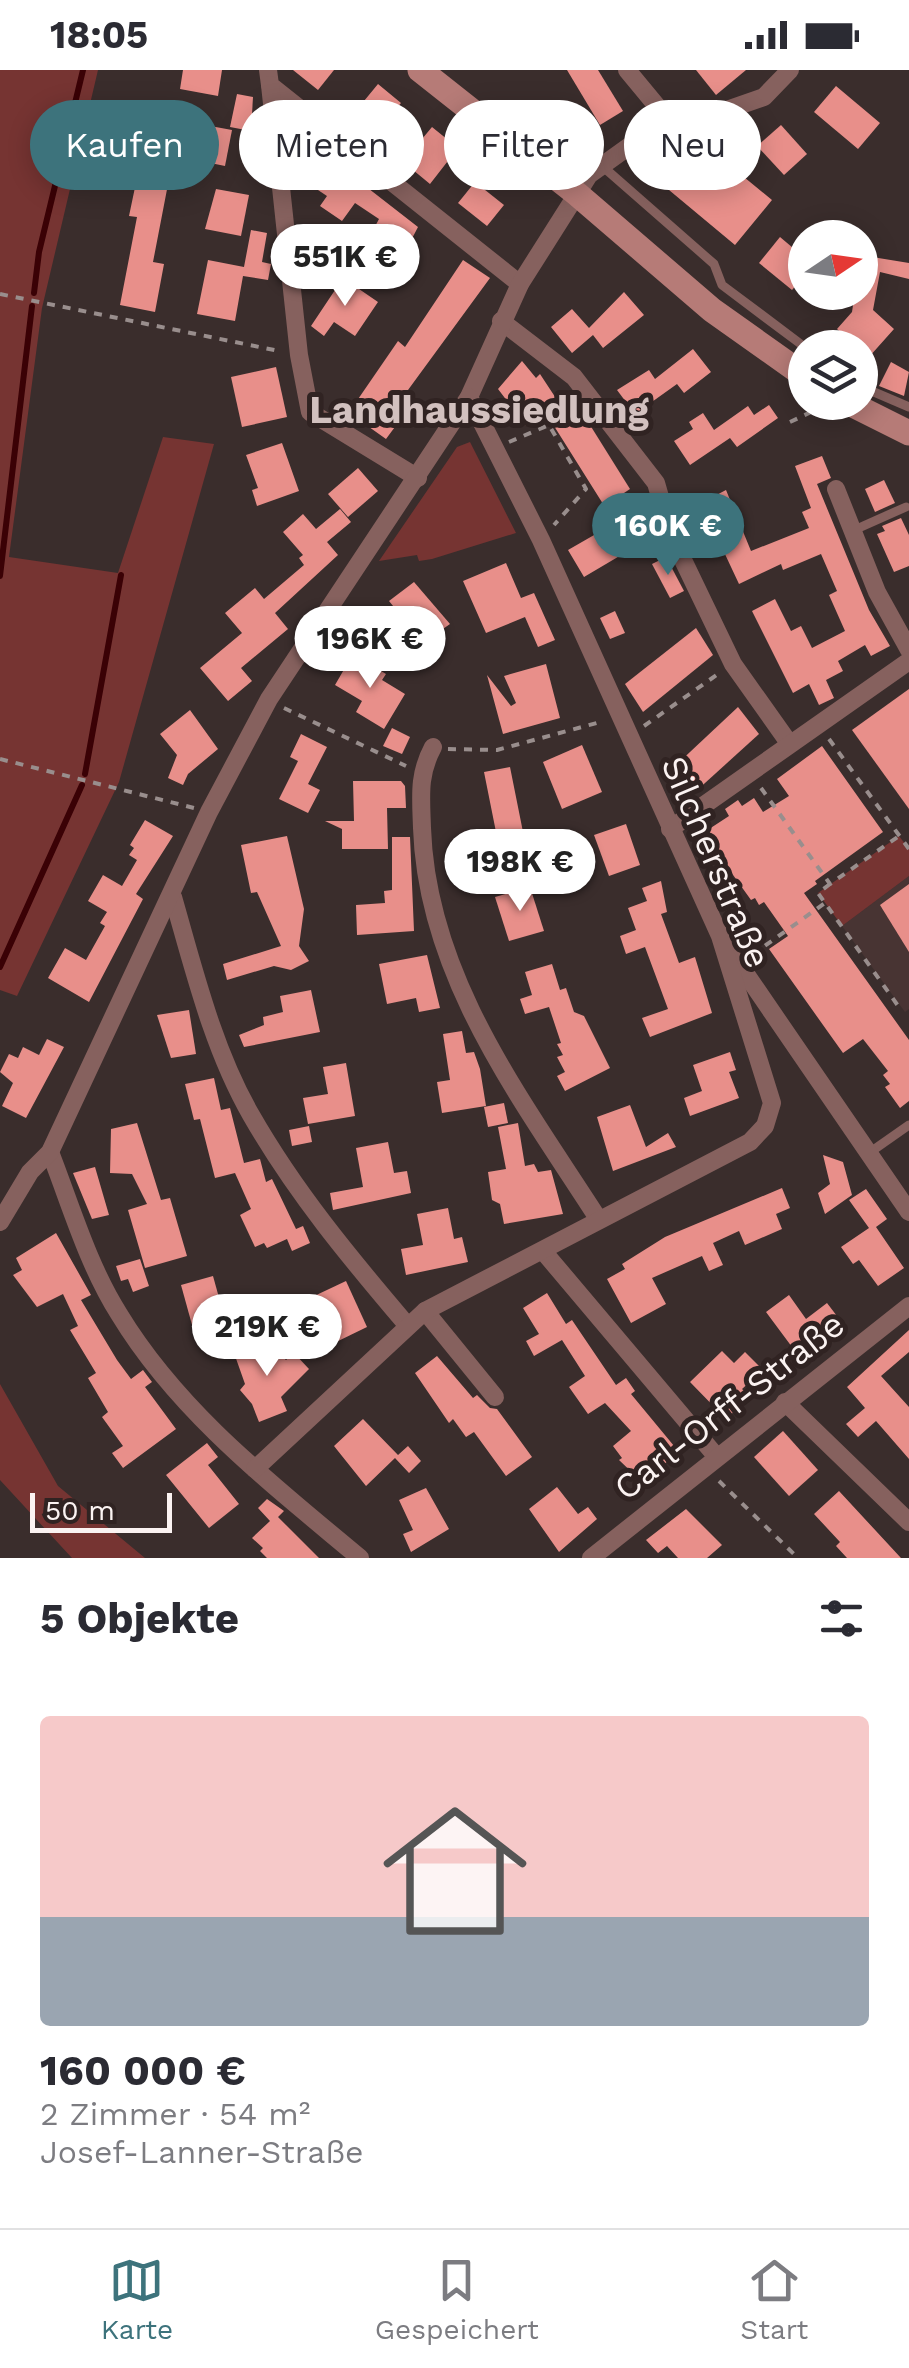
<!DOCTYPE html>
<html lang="de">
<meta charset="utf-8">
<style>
body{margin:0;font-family:"Work Sans",sans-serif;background:#f2f2f3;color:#2b2b33;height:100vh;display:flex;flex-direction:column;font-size:38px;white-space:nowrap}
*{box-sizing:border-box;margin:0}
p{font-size:32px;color:#7c7c81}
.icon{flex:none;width:55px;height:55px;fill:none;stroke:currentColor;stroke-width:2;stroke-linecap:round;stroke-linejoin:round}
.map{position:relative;height:1488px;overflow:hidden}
.side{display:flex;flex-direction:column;background:#fff;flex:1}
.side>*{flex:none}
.banner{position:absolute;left:30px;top:30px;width:850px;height:90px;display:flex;gap:20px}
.needle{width:65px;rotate:77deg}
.tools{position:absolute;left:788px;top:150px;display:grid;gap:20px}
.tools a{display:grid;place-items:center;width:90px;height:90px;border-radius:50%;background:#fff;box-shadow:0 5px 25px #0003;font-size:50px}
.scale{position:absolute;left:30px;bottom:25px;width:142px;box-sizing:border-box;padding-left:10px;border:5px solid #fbf3f2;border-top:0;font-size:28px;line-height:35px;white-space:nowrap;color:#fbf3f2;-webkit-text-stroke:8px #302322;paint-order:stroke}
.price{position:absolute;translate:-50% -85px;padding:0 22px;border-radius:35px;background:#fff;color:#222;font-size:32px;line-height:65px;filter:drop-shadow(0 2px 5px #0008)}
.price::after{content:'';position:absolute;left:50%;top:60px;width:30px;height:22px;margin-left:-15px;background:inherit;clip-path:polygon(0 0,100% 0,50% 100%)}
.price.current{background:#3d737c;color:#fff}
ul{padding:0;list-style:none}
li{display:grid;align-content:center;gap:20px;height:530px;padding:0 40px}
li+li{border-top:2px solid #e1e1e2}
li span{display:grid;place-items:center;height:310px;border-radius:10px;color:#555}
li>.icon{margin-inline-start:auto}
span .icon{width:180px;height:180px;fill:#fffc;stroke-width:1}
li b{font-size:42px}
h2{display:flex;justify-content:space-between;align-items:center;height:120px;padding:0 40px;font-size:42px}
.chip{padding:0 35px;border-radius:45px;background:#fff;box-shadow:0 5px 25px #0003;font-size:35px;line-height:90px}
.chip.current{background:#3d737c;color:#fff}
.status{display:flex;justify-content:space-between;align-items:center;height:70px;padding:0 50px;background:#fff;direction:ltr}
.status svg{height:28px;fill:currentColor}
.menu{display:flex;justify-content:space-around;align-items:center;height:140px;border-top:2px solid #e1e1e2;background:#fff;font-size:28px;color:#7c7c81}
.menu a{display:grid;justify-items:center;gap:5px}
.menu .current{color:#3d737c}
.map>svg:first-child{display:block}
.built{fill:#483433}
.green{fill:#763432}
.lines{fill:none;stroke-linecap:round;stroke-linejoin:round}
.stream{stroke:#3a0105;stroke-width:6}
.building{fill:#e88f8a}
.path{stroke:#998e8d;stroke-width:4;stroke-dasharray:8 8;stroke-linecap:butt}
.service{stroke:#86615e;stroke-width:9}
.minor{stroke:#86615e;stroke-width:18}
.secondary{stroke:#b67b77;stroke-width:25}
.labels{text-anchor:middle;stroke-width:10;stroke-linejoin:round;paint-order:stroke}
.street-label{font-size:35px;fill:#fbf3f2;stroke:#302322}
.neighbourhood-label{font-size:38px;font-weight:bold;fill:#d2c1bf;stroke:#302322}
</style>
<div class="status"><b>18:05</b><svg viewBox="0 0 49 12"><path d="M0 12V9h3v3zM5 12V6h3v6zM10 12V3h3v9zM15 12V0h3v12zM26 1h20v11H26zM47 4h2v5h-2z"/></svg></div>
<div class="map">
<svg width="909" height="1488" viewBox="0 0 909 1488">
<rect width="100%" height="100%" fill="#3a2d2c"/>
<polygon class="built" points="909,806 909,939 905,942 842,856"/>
<g class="green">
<polygon points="0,0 98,0 42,238 9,487 118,503 163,367 214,374 119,712 17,926 0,920"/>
<polygon points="470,372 516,463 432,489 419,491 417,485 379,491 457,377"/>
<polygon points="899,766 909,779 909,806 842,856 818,823"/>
<polygon points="0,1314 58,1416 145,1488 72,1488 0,1410"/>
</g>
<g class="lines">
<g class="stream">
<polyline points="34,223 39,182 83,0"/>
<polyline points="0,506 32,236"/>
<polyline points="85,704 121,505"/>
<polyline points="0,897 82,715"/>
</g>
</g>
<g class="building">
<polygon points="183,0 222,0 218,26 180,19"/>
<polygon points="293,0 334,0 318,20"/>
<polygon points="567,0 598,0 623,41 600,55"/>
<polygon points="696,0 746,0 716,25"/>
<polygon points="378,14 401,33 382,56 412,81 432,57 458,78 430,114 350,48"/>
<polygon points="836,16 880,53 858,79 814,42"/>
<polygon points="237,24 253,27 251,61 230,57"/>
<polygon points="194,53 232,60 225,96 181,87"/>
<polygon points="781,55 807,84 784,105 757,76"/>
<polygon points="738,66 751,76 733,98 772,130 735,175 639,95 649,83 672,102 699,69 720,87"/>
<polygon points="464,73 479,85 466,102 451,90"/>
<polygon points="325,96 341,108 346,101 418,157 394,203 362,181 379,149 355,133 342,151 320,136 327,126 312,116"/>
<polygon points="138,103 169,109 153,192 164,194 155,242 120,235 137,147 129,146"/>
<polygon points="475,112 504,135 487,156 458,133"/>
<polygon points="216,119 249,125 241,166 205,159"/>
<polygon points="251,160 267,163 262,192 271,194 268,210 243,206 235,251 197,244 208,190 244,197"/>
<polygon points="780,167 805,188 805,205 792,220 759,193"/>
<polygon points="860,185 909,193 909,209 880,202 873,240 894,259 869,287 837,259 852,242 855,222 860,222"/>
<polygon points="463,190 490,208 408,320 399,336 406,342 386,369 362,352 367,345 354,335 398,271 405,277"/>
<polygon points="343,208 378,232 355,266 334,252 324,266 311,256"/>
<polygon points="624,222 644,245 603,278 593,265 572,283 551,257 572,239 589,258"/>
<polygon points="693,279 711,302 684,323 677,314 635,344 617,320 649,300 655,309"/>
<polygon points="522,291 536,308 540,304 563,339 575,331 630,419 624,423 650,468 584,507 568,480 615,453 549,348 526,356 498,319"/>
<polygon points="891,292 909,302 904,326 879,316"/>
<polygon points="276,297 287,347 242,357 231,307"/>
<polygon points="769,335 778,348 737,377 730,368 690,395 674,371 693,359 689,352 703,343 714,360 748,336 754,345"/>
<polygon points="282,373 299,421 257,436 252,420 258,418 246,385"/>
<polygon points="822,386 831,408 817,414 869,540 890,576 871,586 865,575 838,591 843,601 826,610 834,628 819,635 809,614 793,623 752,541 775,529 791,561 801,556 812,578 845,561 829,525 837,521 821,484 783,500 781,494 739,514 701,433 726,420 751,481 809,458 802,442 811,438 795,396"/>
<polygon points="358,398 378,421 348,447 328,424"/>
<polygon points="884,410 895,433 875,442 865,419"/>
<polygon points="340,439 351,452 327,472 338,485 275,543 288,559 241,598 252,611 228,631 200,598 242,563 225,543 255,518 264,529 304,495 299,488 303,485 283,462 303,444 316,459"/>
<polygon points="901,448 909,465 909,496 894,502 877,464 885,461 882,456"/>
<polygon points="666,487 684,521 670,528 652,494"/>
<polygon points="506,493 521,528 534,523 555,570 538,577 525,547 486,563 463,511"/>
<polygon points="414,512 450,554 423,573 389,531"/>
<polygon points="615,541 625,563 610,569 600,548"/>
<polygon points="696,558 713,585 643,642 625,614"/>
<polygon points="353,584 386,604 382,610 405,624 384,659 356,642 362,631 335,615"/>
<polygon points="546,594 560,648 503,664 487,605 511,636 516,633 504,606"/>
<polygon points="909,619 909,739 852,660"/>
<polygon points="738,637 759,664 694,723 674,697"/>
<polygon points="190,640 218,679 188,704 183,715 168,708 177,685 160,664"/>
<polygon points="392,658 410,667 402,684 383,676"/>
<polygon points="301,664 327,677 308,714 320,720 308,743 279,729 298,691 290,687"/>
<polygon points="582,675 602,722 562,739 543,692"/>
<polygon points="822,676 883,762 815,811 817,814 804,823 909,970 909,1031 900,1038 885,1017 890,1014 883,1005 888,1001 863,969 843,983 828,962 769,879 788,866 764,832 759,835 755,828 751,830 703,763 729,746 725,739 738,730 742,736 754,728 763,742 789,726 777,709"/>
<polygon points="510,697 528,787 498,795 490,769 497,767 484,702"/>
<polygon points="353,711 401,711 405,716 406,738 387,738 388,779 342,779 342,759 325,751 354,751"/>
<polygon points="145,750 173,766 136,824 143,829 89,932 48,908 65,878 86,890 105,856 100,853 107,842 88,831 103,805 122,816 137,790 129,785 134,778 130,775"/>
<polygon points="626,754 640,795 609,806 594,765"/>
<polygon points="287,766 304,839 299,876 309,891 291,900 274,896 227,910 223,894 281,876 257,822 251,823 241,775"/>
<polygon points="392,767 410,767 414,861 357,865 356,835 385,833 384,821 392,820"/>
<polygon points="661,811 667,842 661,844 679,893 695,887 712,943 650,967 642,948 668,939 645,877 626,884 620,866 636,860 628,838 647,831 642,818"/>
<polygon points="909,814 909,882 880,835"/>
<polygon points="530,817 544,861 509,871 495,827"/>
<polygon points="427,885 440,938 419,942 416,928 387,934 379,894"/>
<polygon points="552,894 560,920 566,918 574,942 584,946 610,998 565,1021 557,1006 565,1002 557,987 563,985 557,974 561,973 549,937 525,944 520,929 532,925 525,902"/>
<polygon points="311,920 320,962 244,977 239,965 264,955 263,947 283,942 280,926"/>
<polygon points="189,940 196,984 171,988 157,945"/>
<polygon points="462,961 466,983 474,982 480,999 486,1036 442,1043 437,1012 450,1010 443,964"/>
<polygon points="47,969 64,977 26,1048 2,1036 13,1013 0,1002 9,984 18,988 23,977 39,985"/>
<polygon points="730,982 736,1000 729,1002 739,1028 690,1046 684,1028 702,1021 693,995"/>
<polygon points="346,993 355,1046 308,1054 303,1028 328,1024 323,997"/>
<polygon points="214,1008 221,1040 230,1038 244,1093 260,1089 266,1112 272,1109 296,1159 303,1156 310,1173 292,1181 287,1169 267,1178 264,1173 255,1177 240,1145 251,1139 235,1103 215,1108 200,1049 194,1050 185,1014"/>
<polygon points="504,1033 508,1053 488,1057 484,1037"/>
<polygon points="630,1035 646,1077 668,1063 676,1077 613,1101 597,1047"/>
<polygon points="137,1053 161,1130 170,1128 187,1186 145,1198 128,1140 147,1134 132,1104 110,1103 111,1059"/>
<polygon points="518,1053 525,1096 534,1094 538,1102 551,1100 563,1144 504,1154 500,1134 492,1130 488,1102 506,1099 498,1057"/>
<polygon points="309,1056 312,1072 292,1076 289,1060"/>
<polygon points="388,1072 394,1103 407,1101 411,1123 333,1140 330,1123 363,1117 356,1078"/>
<polygon points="823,1085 843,1092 852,1125 825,1144 818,1123 830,1114"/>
<polygon points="95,1097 109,1145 92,1149 73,1103"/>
<polygon points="782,1118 790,1138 776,1144 782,1159 745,1175 739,1161 713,1173 723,1195 709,1201 702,1186 652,1208 666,1234 631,1253 607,1209 625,1199 622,1194 665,1167"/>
<polygon points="866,1119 887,1149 876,1157 904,1198 878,1216 859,1190 853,1194 841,1177 869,1158 849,1130"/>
<polygon points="448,1138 454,1169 462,1167 468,1192 406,1205 401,1179 423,1175 417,1144"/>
<polygon points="56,1163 91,1225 81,1230 117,1290 131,1309 143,1300 152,1312 145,1317 176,1359 123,1398 112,1383 123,1376 102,1347 108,1342 88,1308 96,1303 70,1260 78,1256 63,1224 37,1237 13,1205 22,1200 16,1188"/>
<polygon points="140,1189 149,1216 133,1222 128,1209 121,1211 116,1196"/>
<polygon points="213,1206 226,1253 194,1262 181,1215"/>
<polygon points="346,1211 367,1257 332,1274 310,1228"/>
<polygon points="547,1223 566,1254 572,1250 616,1315 626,1308 635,1321 631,1324 679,1382 642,1412 619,1390 622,1388 613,1376 631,1361 605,1333 588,1344 569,1317 585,1306 562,1270 534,1286 526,1271 539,1264 523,1238"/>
<polygon points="789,1225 806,1249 827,1233 840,1250 792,1277 766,1242"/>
<polygon points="909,1260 909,1282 881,1306 909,1337 909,1389 876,1351 858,1367 846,1354 865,1338 847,1317"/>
<polygon points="260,1270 269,1293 279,1283 286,1290 294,1283 309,1299 281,1327 287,1341 259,1352 252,1334 240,1320 245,1314 233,1280"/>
<polygon points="722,1281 734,1293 745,1282 763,1300 742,1319 750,1327 726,1349 690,1312"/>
<polygon points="437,1286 473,1328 477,1325 490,1338 497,1339 532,1387 506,1406 474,1362 466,1367 453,1349 449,1353 415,1303"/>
<polygon points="363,1349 398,1385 408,1376 421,1391 409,1403 395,1388 366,1416 334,1376"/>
<polygon points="783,1361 818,1400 789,1426 754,1387"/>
<polygon points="207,1373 218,1387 208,1395 239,1434 209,1458 166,1405"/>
<polygon points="557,1417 578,1444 588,1437 597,1449 559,1482 529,1439"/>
<polygon points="426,1418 449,1459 411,1482 403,1464 413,1460 399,1430"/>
<polygon points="839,1421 901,1488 847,1488 836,1476 840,1472 814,1444"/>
<polygon points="267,1429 284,1441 278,1447 319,1488 267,1488 260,1481 263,1478 252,1468 270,1451 258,1438"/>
<polygon points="686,1439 722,1475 707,1488 678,1488 667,1476 658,1483 646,1470"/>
</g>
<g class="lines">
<g class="path">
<polyline points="0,224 279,281"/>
<polyline points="790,352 826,335"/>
<polyline points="509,372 549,355 586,419 554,455"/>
<polyline points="284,638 406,696"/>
<polyline points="644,656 718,604"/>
<polyline points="829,669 909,779"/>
<polyline points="448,679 497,680 604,651"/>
<polyline points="0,689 194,738"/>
<polyline points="761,718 830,814 899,766"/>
<polyline points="830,814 818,823 901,940"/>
<polyline points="752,885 825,833"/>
<polyline points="719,1411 798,1488"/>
</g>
<g class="service">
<polyline points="601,95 714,194 722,215 806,278"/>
<polyline points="860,316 909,337"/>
<polyline points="852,461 906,437"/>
<polyline points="869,1083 909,1055"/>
</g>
<g class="minor">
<polyline points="268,0 270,15 520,214"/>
<polyline points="627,0 656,35 666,61"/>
<polyline points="270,15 299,285 310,342 418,408"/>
<polyline points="501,251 574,307 656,413 671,465 733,594 789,673"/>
<polyline points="836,419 877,522 909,580"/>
<path d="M433 677C418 705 421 726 422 758 427 907 522 1030 599 1150"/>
<polyline points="670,759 909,591"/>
<path d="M173 827C194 900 213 979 251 1045 295 1122 350 1188 407 1255"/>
<polyline points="726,875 909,1142"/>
<path d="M50 1082C71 1136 88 1195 119 1244 179 1343 273 1415 360 1488"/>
<polyline points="0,1152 30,1102 50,1082 209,742 269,629 469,327 520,214 589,105 635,72 764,27 790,0"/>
<polyline points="543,1181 716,1386"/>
<polyline points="425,1241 495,1327"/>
<polyline points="785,1332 909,1452"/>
<polyline points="255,1399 425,1241 750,1072 765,1056 772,1033 720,866 541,470 469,327"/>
<polyline points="591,1488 909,1236"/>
</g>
<g class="secondary">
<polyline points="420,0 577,124 712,240 805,306"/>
<polyline points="847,332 909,363"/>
</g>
</g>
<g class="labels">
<g class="street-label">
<text transform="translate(716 792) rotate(67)" y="12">Silcherstraße</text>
<text transform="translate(729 1336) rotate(-38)" y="12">Carl-Orff-Straße</text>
</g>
<g class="neighbourhood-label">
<text x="479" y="353">Landhaussiedlung</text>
</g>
</g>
</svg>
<div class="tools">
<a><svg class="needle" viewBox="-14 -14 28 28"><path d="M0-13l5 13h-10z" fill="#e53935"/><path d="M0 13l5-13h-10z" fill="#7c7c81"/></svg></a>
<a><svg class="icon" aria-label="layers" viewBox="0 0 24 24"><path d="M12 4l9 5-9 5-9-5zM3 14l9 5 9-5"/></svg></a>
</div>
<div class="scale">50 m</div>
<b class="price" style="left:345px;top:239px">551K €</b>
<b class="price current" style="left:668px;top:508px">160K €</b>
<b class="price" style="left:370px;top:621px">196K €</b>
<b class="price" style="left:520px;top:844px">198K €</b>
<b class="price" style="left:267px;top:1309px">219K €</b>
<div class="banner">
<a class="chip current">Kaufen</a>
<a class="chip">Mieten</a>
<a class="chip">Filter</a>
<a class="chip">Neu</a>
</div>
</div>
<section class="side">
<h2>5 Objekte<svg class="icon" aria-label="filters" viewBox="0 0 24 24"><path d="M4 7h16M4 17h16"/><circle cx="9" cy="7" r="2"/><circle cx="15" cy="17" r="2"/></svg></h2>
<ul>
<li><span style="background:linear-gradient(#f6c9c9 65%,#9aa5b1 0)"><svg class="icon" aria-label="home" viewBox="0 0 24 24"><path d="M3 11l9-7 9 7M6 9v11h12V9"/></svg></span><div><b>160 000 €</b><p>2 Zimmer · 54 m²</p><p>Josef-Lanner-Straße</p></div></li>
</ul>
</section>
<nav class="menu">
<a class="current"><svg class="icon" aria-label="map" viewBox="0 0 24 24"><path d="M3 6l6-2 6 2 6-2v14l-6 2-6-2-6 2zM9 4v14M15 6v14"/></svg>Karte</a>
<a><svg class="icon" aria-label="saved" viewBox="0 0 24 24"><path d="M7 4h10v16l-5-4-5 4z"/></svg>Gespeichert</a>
<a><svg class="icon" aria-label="home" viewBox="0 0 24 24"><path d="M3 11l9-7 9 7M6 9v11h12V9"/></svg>Start</a>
</nav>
